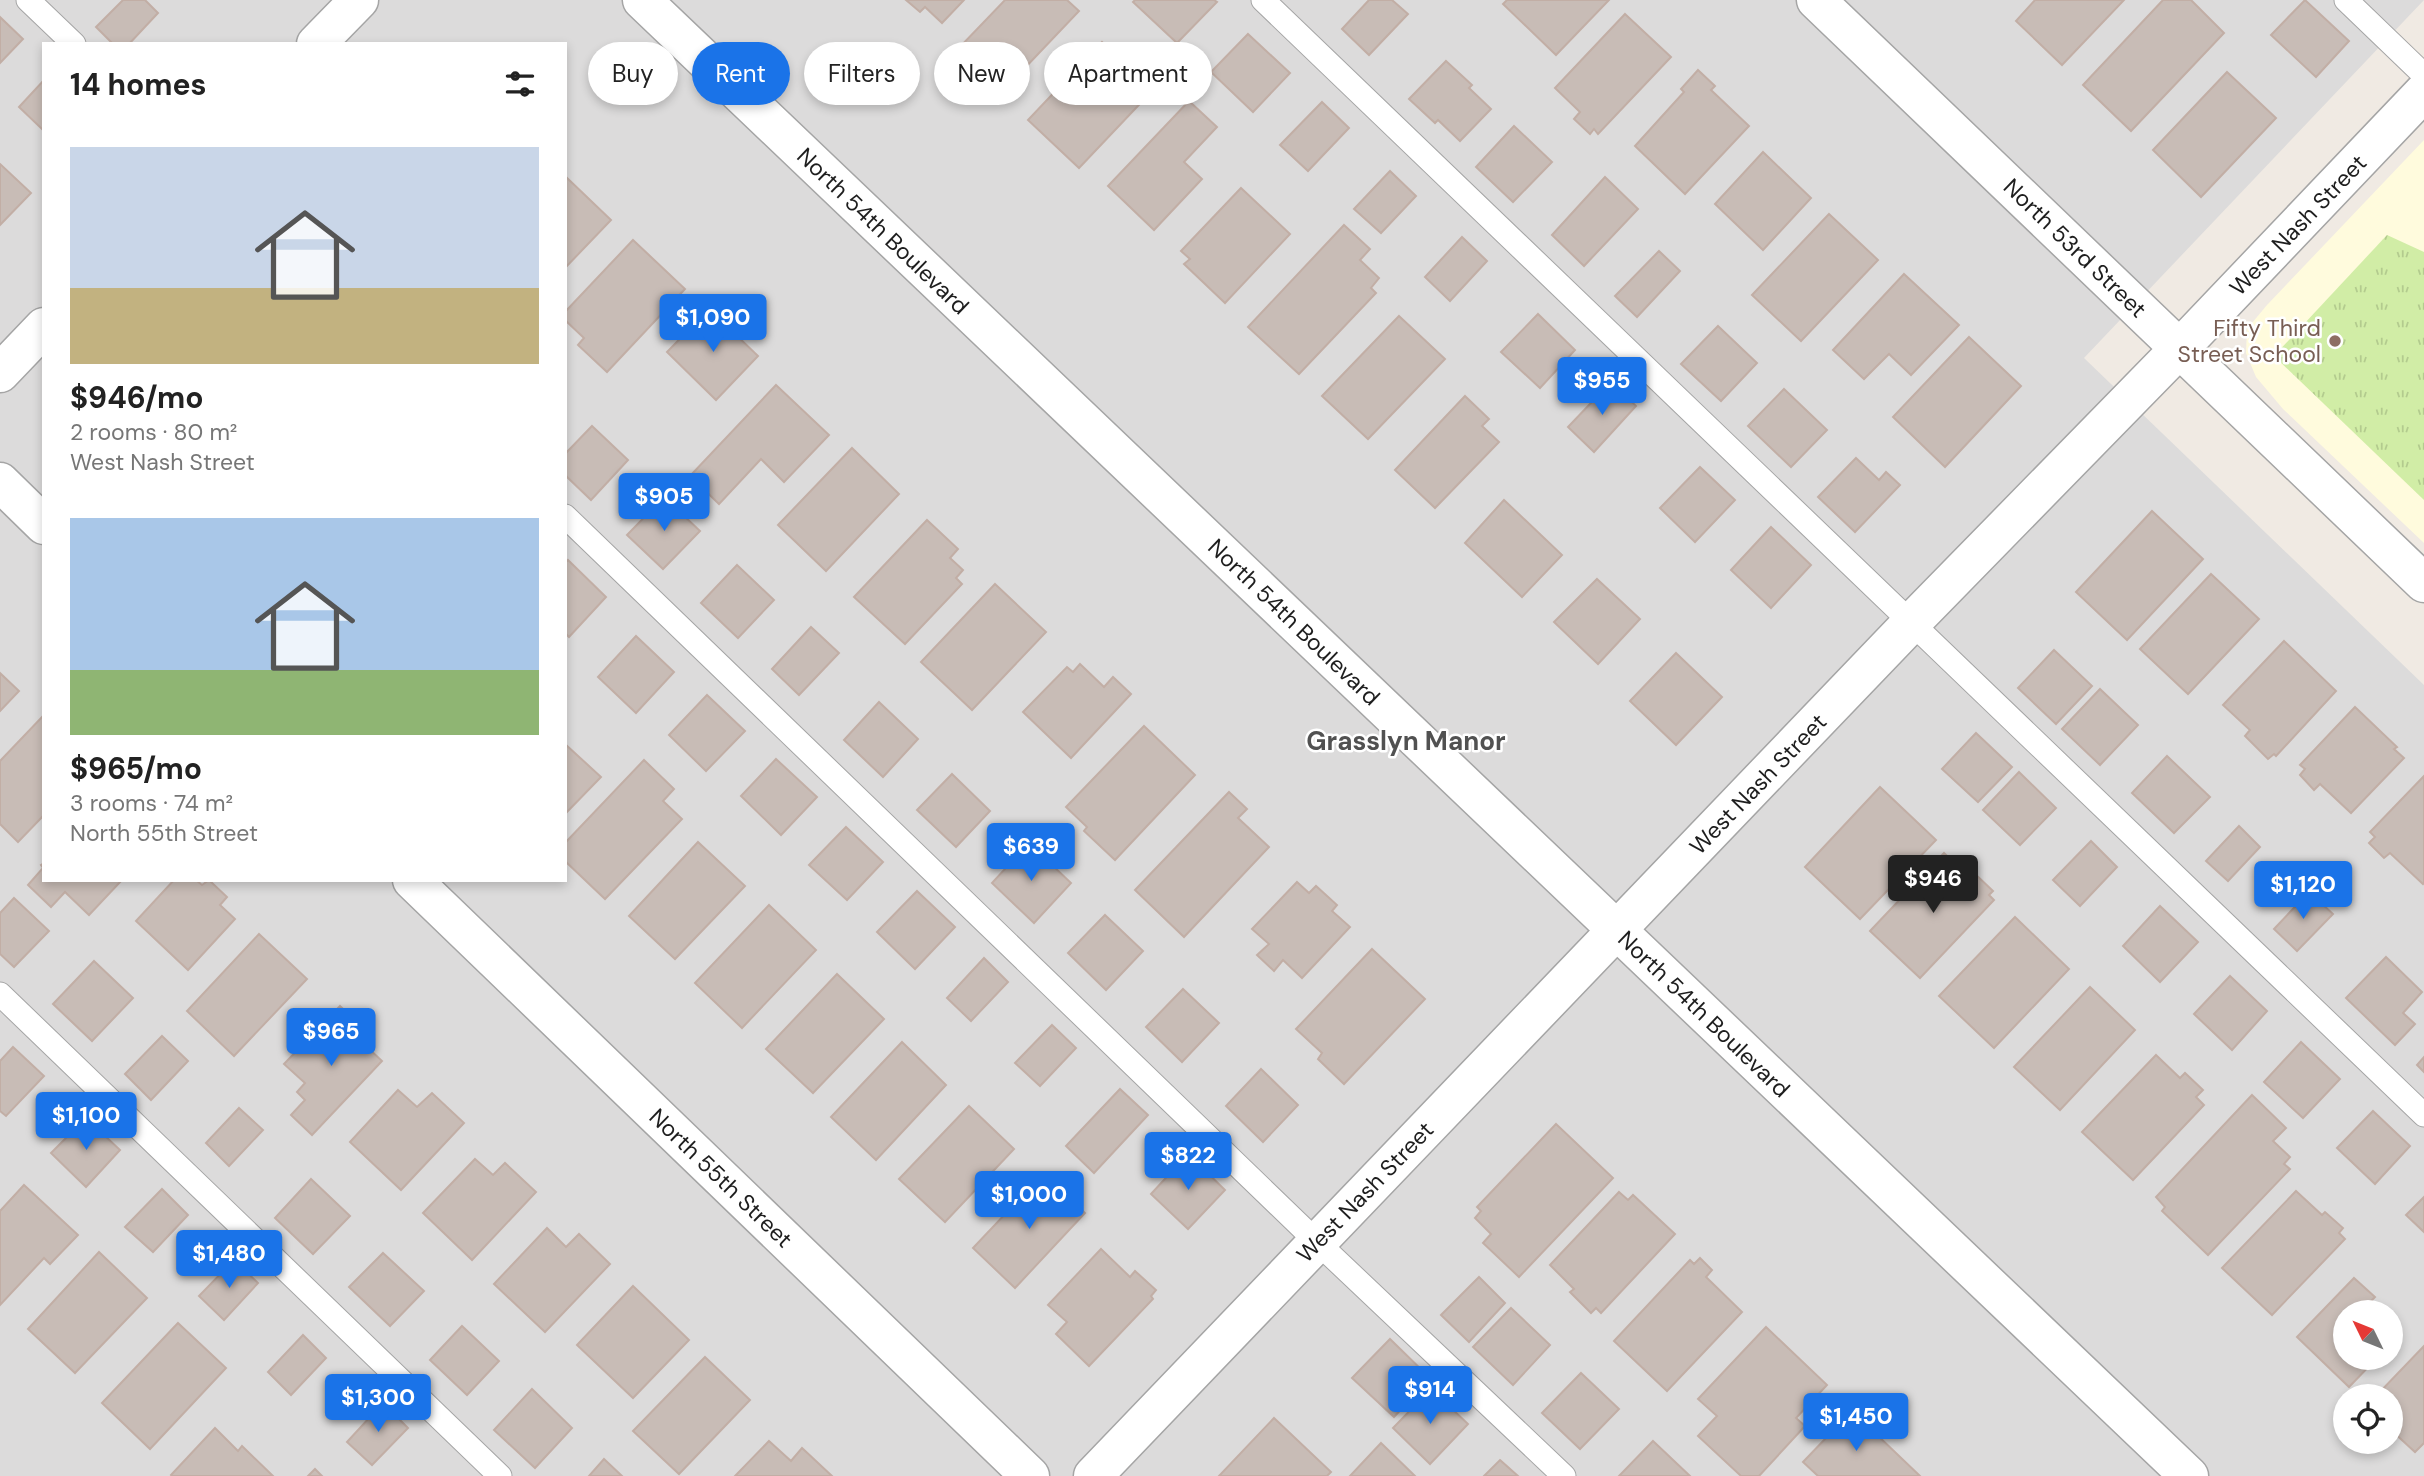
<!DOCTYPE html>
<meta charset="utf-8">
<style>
body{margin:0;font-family:"DM Sans",sans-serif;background:#f2f2f2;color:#222;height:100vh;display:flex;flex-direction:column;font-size:26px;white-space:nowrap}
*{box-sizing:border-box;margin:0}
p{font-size:23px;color:#767676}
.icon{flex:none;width:38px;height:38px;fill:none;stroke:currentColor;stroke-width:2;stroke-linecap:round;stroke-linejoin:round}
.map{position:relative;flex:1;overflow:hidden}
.side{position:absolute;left:42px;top:42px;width:525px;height:840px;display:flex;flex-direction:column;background:#fff;border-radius:0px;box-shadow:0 4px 10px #0003}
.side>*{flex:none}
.hud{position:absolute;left:588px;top:42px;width:665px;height:63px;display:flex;gap:14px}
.needle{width:46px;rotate:313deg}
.buttons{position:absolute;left:2333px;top:1300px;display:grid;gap:14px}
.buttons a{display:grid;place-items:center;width:70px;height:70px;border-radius:50%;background:#fff;box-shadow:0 4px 10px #0003;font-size:35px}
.price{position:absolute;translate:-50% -60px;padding:0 16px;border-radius:7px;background:#1a73e8;color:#fff;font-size:23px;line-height:46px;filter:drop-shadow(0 2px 4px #0008)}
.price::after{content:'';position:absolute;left:50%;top:42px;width:21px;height:16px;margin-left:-10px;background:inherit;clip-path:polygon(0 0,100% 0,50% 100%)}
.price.on{background:#222;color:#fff}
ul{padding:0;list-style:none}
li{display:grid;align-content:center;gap:14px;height:371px;padding:0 28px}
li span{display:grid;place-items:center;height:217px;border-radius:0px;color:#555}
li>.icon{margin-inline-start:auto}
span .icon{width:126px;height:126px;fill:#fffc;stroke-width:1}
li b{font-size:30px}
h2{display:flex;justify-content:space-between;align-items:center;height:84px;padding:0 28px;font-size:30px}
.pill{padding:0 24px;border-radius:32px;background:#fff;box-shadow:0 4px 10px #0003;font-size:24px;line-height:63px}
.pill.on{background:#1a73e8;color:#fff}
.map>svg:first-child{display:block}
.residential{fill:#dcdbdb;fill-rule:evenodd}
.education{fill:#fffbdd}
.grass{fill:url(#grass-tufts)}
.building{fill:#c8bcb6;stroke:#c2aea5;stroke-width:2}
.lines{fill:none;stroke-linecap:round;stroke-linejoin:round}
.service-casing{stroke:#a5a5a5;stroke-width:25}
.minor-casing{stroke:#a5a5a5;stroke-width:41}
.service{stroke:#fff;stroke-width:23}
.minor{stroke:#fff;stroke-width:38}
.education-dot{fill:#8d6e63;stroke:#fff;stroke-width:2.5}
.labels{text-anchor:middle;stroke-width:5;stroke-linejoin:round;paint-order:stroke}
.street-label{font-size:23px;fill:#1e1e1e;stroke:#fff}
.education-label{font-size:23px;fill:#785e54;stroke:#fff;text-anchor:end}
.quarter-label{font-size:26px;font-weight:bold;fill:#515151;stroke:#fff}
</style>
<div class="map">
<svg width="2424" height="1476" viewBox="0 0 2424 1476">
<defs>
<pattern id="grass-tufts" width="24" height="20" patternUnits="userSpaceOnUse" patternTransform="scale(1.75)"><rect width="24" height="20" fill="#d1eda6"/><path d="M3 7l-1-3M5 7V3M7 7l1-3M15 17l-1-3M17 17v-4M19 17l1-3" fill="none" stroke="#b3cb8e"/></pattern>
</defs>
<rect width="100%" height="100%" fill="#f0eae3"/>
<path class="residential" d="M0 0H2424L2084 358 2424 685V1476H0ZM44 44H565V880H44ZM2345 1312H2390V1358H2345ZM2345 1396H2390V1442H2345Z"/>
<polygon class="education" points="2424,140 2424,543 2283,409 2256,377 2246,353 2247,329 2267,305"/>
<polygon class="grass" points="2387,235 2424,252 2424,500 2274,356"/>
<g class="building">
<polygon points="123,0 145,0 158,13 129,44 113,44 96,27"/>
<polygon points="906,0 964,0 942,23 925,7 920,12"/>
<polygon points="1005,0 1067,0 1079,11 1002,92 957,50"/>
<polygon points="1135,0 1214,0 1217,2 1177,43 1133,2"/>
<polygon points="1369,0 1392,0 1408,14 1369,55 1342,29"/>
<polygon points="1507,0 1609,0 1556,55 1503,4"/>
<polygon points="2035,0 2124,0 2062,65 2016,21"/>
<polygon points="2163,0 2191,0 2224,33 2131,131 2083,85"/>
<polygon points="2305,0 2349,41 2316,77 2271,35"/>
<polygon points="1625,14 1671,57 1598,134 1594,129 1590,134 1574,119 1580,112 1555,88"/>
<polygon points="0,17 23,39 0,63"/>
<polygon points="1248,34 1290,73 1253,112 1211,72"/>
<polygon points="1102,42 1153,90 1079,168 1028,120"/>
<polygon points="1446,61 1472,85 1469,88 1491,109 1460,141 1438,120 1435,123 1409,99"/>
<polygon points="1698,70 1715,86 1711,90 1749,126 1685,194 1635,146 1684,92 1681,89"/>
<polygon points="2227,72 2276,118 2201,197 2153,150"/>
<polygon points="44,80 44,131 19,107"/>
<polygon points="1189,101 1217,127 1184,162 1202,179 1154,230 1108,186"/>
<polygon points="1322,102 1349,128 1308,171 1280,145"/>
<polygon points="1514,126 1552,162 1513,202 1476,167"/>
<polygon points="1763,152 1811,198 1763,250 1715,204"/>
<polygon points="0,164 31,193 0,225"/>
<polygon points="1390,171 1416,196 1381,233 1354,209"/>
<polygon points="565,176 611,220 565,268"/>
<polygon points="1605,177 1638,209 1584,266 1552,235"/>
<polygon points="1241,188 1290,234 1225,303 1184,264 1190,259 1181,251"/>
<polygon points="1829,214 1878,260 1801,341 1752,295"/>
<polygon points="1344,225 1370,249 1360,260 1379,278 1371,288 1376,293 1299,374 1248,327"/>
<polygon points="1462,237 1487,261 1450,301 1425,277"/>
<polygon points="633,240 685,289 607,372 578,345 584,338 565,320 565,312"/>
<polygon points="1659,251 1680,271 1637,317 1615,296"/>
<polygon points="1904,274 1959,325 1911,375 1889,354 1864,379 1833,350"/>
<polygon points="709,309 758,356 716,400 667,352"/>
<polygon points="1538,314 1575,350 1540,388 1501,352"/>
<polygon points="1399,316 1445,359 1368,439 1322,396"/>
<polygon points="1718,326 1757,363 1721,401 1681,364"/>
<polygon points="1969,337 2021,386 1945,467 1893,417"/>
<polygon points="1611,382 1636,406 1594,452 1568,427"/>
<polygon points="776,385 829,435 784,482 761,459 719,504 690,476"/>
<polygon points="1784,389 1827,430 1791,467 1748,426"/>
<polygon points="1465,396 1489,419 1482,426 1499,442 1435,508 1395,470"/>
<polygon points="592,426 628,460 591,500 565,475 565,454"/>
<polygon points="852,448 899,494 826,571 778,525"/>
<polygon points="1856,458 1879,480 1886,472 1900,485 1855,532 1818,497"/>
<polygon points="1700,467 1735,500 1695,542 1660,508"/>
<polygon points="664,497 700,531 663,569 627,535"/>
<polygon points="1504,500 1562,555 1522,597 1465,543"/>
<polygon points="2152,511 2203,559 2127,640 2076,592"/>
<polygon points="927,520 958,549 950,558 963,570 956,578 962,584 905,644 854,597"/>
<polygon points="1771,527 1811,565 1771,608 1731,570"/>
<polygon points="568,560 606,597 569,637 565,633 565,563"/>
<polygon points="737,565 774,600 738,638 701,603"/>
<polygon points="2211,574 2259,619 2188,694 2140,649"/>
<polygon points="1597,579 1640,619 1598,664 1554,622"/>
<polygon points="995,584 1046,632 972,710 921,662"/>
<polygon points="811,627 839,653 799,695 772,669"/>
<polygon points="636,636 674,672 636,713 598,677"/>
<polygon points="2284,641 2336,691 2276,756 2274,754 2268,759 2245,736 2250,730 2223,705"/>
<polygon points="2054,650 2092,686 2056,724 2018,688"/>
<polygon points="1676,653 1722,697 1676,745 1630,701"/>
<polygon points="1080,664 1104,687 1113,677 1131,694 1071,758 1023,712 1067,667 1073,672"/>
<polygon points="0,673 19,691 0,711"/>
<polygon points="2100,689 2138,725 2100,765 2062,729"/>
<polygon points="707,695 745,731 706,771 669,735"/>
<polygon points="879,702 918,739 883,777 844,740"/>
<polygon points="2355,707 2397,747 2394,749 2404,758 2351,813 2320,784 2314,790 2300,775 2305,769 2300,765"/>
<polygon points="43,716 44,815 18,842 0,824 0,761"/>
<polygon points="1144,726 1195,775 1115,860 1084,831 1087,827 1066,807"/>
<polygon points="1976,733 2012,767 1978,802 1942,769"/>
<polygon points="565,744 601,777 565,814"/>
<polygon points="2167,756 2210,797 2174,833 2132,793"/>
<polygon points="776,759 817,797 781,835 741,796"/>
<polygon points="644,760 674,789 663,801 682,819 605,899 565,861 565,843"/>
<polygon points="2019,772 2056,808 2020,845 1983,810"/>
<polygon points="952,774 990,811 956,847 917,810"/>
<polygon points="2424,776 2424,883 2423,884 2390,853 2384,858 2369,843 2375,837 2370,832"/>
<polygon points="1880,787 1936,840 1860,919 1805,867"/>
<polygon points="1229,792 1247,809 1238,818 1269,847 1184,937 1135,890"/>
<polygon points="2239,826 2260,847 2228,881 2206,861"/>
<polygon points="846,827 883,862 847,900 809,865"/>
<polygon points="2091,841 2117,867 2080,906 2053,880"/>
<polygon points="698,842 745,886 675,959 629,916"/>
<polygon points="1029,843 1071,883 1034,923 992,883"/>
<polygon points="1944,853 1969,877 1973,872 1993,891 1989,895 1994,900 1920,978 1870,931"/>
<polygon points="44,863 44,880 122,880 89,915 65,892 51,907 28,885 43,868 41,865"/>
<polygon points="174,880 196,880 202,885 209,880 227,897 220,905 235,919 188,970 136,921"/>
<polygon points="1297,882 1309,893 1316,886 1337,905 1332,911 1350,927 1302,978 1283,960 1274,971 1257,955 1269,944 1252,929"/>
<polygon points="917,891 955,927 915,969 877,932"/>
<polygon points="2309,892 2333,914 2297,951 2274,929"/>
<polygon points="14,898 49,931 14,967 0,954 0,913"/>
<polygon points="769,905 816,950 742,1028 695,983"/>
<polygon points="2160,906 2198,942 2160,982 2123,946"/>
<polygon points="1105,915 1143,951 1106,990 1068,953"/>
<polygon points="2015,917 2069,969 1994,1048 1939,996"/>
<polygon points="259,934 307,979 234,1056 187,1011"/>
<polygon points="1372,949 1425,999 1344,1084 1318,1059 1322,1053 1296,1029"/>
<polygon points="2386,957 2422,992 2403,1013 2415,1024 2395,1045 2346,998"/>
<polygon points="984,958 1008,982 971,1021 947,998"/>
<polygon points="94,961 133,998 92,1041 53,1004"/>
<polygon points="837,974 884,1019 813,1093 766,1049"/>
<polygon points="2230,976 2267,1011 2232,1050 2194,1014"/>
<polygon points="2090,987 2135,1030 2060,1110 2014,1067"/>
<polygon points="1183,989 1219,1023 1182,1062 1146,1027"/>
<polygon points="340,1006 374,1039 367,1047 382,1061 312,1135 291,1115 305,1100 297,1092 305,1083 284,1064"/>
<polygon points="1052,1025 1076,1048 1040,1086 1015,1063"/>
<polygon points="162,1036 188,1061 151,1100 125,1074"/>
<polygon points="902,1042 946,1085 876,1160 831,1117"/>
<polygon points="2301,1042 2340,1079 2303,1118 2264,1082"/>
<polygon points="13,1047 44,1076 6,1116 0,1111 0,1061"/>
<polygon points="2156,1055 2180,1078 2185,1073 2203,1090 2196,1097 2204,1105 2133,1180 2082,1132"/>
<polygon points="2424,1057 2424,1072 2417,1065"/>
<polygon points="1261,1069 1298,1105 1263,1142 1226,1106"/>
<polygon points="1120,1089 1148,1115 1094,1173 1066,1146"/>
<polygon points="398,1090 417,1107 432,1093 464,1123 401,1190 350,1142"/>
<polygon points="2252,1095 2286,1128 2273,1141 2290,1157 2284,1164 2290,1169 2208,1255 2162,1211 2165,1207 2156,1197"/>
<polygon points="969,1106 1014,1149 945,1222 899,1179"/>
<polygon points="239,1108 263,1130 229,1166 206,1143"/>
<polygon points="2373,1111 2410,1146 2375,1184 2337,1148"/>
<polygon points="86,1118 120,1150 86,1187 51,1153"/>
<polygon points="1556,1124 1613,1178 1519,1277 1483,1243 1491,1234 1475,1218 1481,1211 1477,1207"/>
<polygon points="1188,1154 1225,1190 1188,1229 1151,1194"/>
<polygon points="475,1159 493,1175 505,1163 536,1192 472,1260 423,1213"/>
<polygon points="1043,1174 1085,1213 1015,1288 973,1248"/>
<polygon points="311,1179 350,1216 313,1254 275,1218"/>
<polygon points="24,1185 78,1235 50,1264 44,1258 0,1305 0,1211"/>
<polygon points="162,1189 188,1215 153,1252 125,1227"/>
<polygon points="2296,1191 2322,1215 2325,1212 2343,1228 2339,1233 2345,1239 2272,1315 2222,1268"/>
<polygon points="1619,1192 1628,1200 1633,1195 1675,1234 1601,1313 1596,1308 1591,1313 1570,1292 1574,1289 1550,1265"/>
<polygon points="2424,1197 2424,1232 2406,1215"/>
<polygon points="547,1228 566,1247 579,1234 610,1264 545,1332 494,1284"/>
<polygon points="1101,1249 1130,1277 1135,1271 1156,1290 1151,1296 1153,1299 1089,1366 1056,1334 1067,1322 1048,1305"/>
<polygon points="99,1252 147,1298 75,1373 28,1329"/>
<polygon points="383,1253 424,1291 390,1326 349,1287"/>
<polygon points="1700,1258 1712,1270 1706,1277 1742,1312 1667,1391 1614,1341 1690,1260 1694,1264"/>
<polygon points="234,1260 258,1283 224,1320 199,1296"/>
<polygon points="1479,1277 1505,1303 1469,1342 1441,1315"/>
<polygon points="2354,1278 2375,1297 2364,1308 2369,1312 2345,1312 2345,1358 2377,1358 2349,1387 2297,1337"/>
<polygon points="633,1286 689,1340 633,1398 577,1345"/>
<polygon points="1511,1308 1550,1345 1513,1385 1473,1347"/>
<polygon points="178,1323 226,1368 150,1449 102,1403"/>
<polygon points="462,1326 499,1361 467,1395 430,1360"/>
<polygon points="1766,1327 1827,1385 1796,1418 1805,1426 1759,1476 1741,1476 1698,1436 1717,1416 1698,1399"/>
<polygon points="303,1335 326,1358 291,1395 268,1372"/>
<polygon points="1390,1339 1430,1378 1394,1417 1352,1378"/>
<polygon points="2424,1346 2424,1443 2415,1452 2390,1429 2390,1396 2376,1396"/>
<polygon points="705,1357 750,1400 679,1474 633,1431"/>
<polygon points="1581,1373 1619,1409 1580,1449 1542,1413"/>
<polygon points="532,1389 572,1428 535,1468 494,1430"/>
<polygon points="1431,1389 1468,1424 1430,1464 1393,1428"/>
<polygon points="383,1403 408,1428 372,1465 347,1442"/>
<polygon points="1852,1411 1920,1476 1818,1476 1803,1462"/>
<polygon points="1274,1418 1331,1472 1327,1476 1219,1476"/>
<polygon points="215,1428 238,1451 242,1446 273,1476 172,1476 171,1475"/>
<polygon points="769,1441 791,1461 802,1448 832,1476 735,1476"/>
<polygon points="1653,1441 1690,1476 1619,1476"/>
<polygon points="1381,1443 1415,1476 1350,1476"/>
<polygon points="604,1459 622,1476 589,1476"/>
<polygon points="1500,1460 1518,1476 1484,1476"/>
<polygon points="315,1469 322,1476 308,1476"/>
</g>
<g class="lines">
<g class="service-casing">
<g id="service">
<polyline points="28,0 74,44"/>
<polyline points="1263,0 2424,1115"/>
<polyline points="2346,0 2424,75"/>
<polyline points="565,516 1317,1242 1564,1476"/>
<polyline points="0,994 500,1476"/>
</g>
</g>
<g class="minor-casing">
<g id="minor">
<polyline points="642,0 2189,1476"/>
<polyline points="1816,0 2424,583"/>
<polyline points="316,44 359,0"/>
<polyline points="0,373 44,327"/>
<polyline points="0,482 44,525"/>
<polyline points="412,880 1030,1476"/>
<polyline points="1093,1476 1912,622 2180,348 2424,92"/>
</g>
</g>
<use href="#service" class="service"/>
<use href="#minor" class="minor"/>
</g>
<circle class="education-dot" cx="2335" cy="341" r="7"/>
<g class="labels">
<g class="street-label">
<text transform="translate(2298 225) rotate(-46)" y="8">West Nash Street</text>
<text transform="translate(883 231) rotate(44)" y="8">North 54th Boulevard</text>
<text transform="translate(2075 248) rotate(44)" y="8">North 53rd Street</text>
<text transform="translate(1294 622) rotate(44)" y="8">North 54th Boulevard</text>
<text transform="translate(1758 784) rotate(-46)" y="8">West Nash Street</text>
<text transform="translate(1704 1014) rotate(44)" y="8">North 54th Boulevard</text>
<text transform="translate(721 1178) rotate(44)" y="8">North 55th Street</text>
<text transform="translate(1365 1192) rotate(-46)" y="8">West Nash Street</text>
</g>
<g class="education-label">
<text x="2321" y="336">Fifty Third<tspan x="2321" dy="26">Street School</tspan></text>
</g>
<g class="quarter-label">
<text x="1406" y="750">Grasslyn Manor</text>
</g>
</g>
</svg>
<div class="buttons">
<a><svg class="needle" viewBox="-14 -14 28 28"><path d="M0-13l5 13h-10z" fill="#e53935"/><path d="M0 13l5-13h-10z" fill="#767676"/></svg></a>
<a><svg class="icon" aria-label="locate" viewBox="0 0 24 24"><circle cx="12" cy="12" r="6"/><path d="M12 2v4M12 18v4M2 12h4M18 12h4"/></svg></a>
</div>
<b class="price" style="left:713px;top:354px">$1,090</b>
<b class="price" style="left:1602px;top:417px">$955</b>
<b class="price" style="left:664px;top:533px">$905</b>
<b class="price" style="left:1031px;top:883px">$639</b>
<b class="price on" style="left:1933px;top:915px">$946</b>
<b class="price" style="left:2303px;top:921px">$1,120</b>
<b class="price" style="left:331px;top:1068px">$965</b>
<b class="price" style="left:86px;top:1152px">$1,100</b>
<b class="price" style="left:1188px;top:1192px">$822</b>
<b class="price" style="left:1029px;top:1231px">$1,000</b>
<b class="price" style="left:229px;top:1290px">$1,480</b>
<b class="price" style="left:1430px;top:1426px">$914</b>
<b class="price" style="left:378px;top:1434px">$1,300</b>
<b class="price" style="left:1856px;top:1453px">$1,450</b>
<div class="hud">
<a class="pill">Buy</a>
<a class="pill on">Rent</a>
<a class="pill">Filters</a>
<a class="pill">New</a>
<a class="pill">Apartment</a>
</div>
<section class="side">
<h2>14 homes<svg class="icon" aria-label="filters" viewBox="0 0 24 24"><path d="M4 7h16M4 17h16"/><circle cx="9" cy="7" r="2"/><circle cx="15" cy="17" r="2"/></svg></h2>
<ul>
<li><span style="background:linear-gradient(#c9d6e8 65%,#c2b280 0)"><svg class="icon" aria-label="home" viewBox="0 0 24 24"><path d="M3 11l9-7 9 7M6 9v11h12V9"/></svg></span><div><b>$946/mo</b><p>2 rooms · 80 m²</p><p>West Nash Street</p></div></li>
<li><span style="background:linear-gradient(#a9c7e8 70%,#8fb573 0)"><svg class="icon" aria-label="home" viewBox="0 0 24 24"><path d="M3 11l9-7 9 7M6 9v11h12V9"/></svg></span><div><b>$965/mo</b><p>3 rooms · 74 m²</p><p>North 55th Street</p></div></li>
</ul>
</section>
</div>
